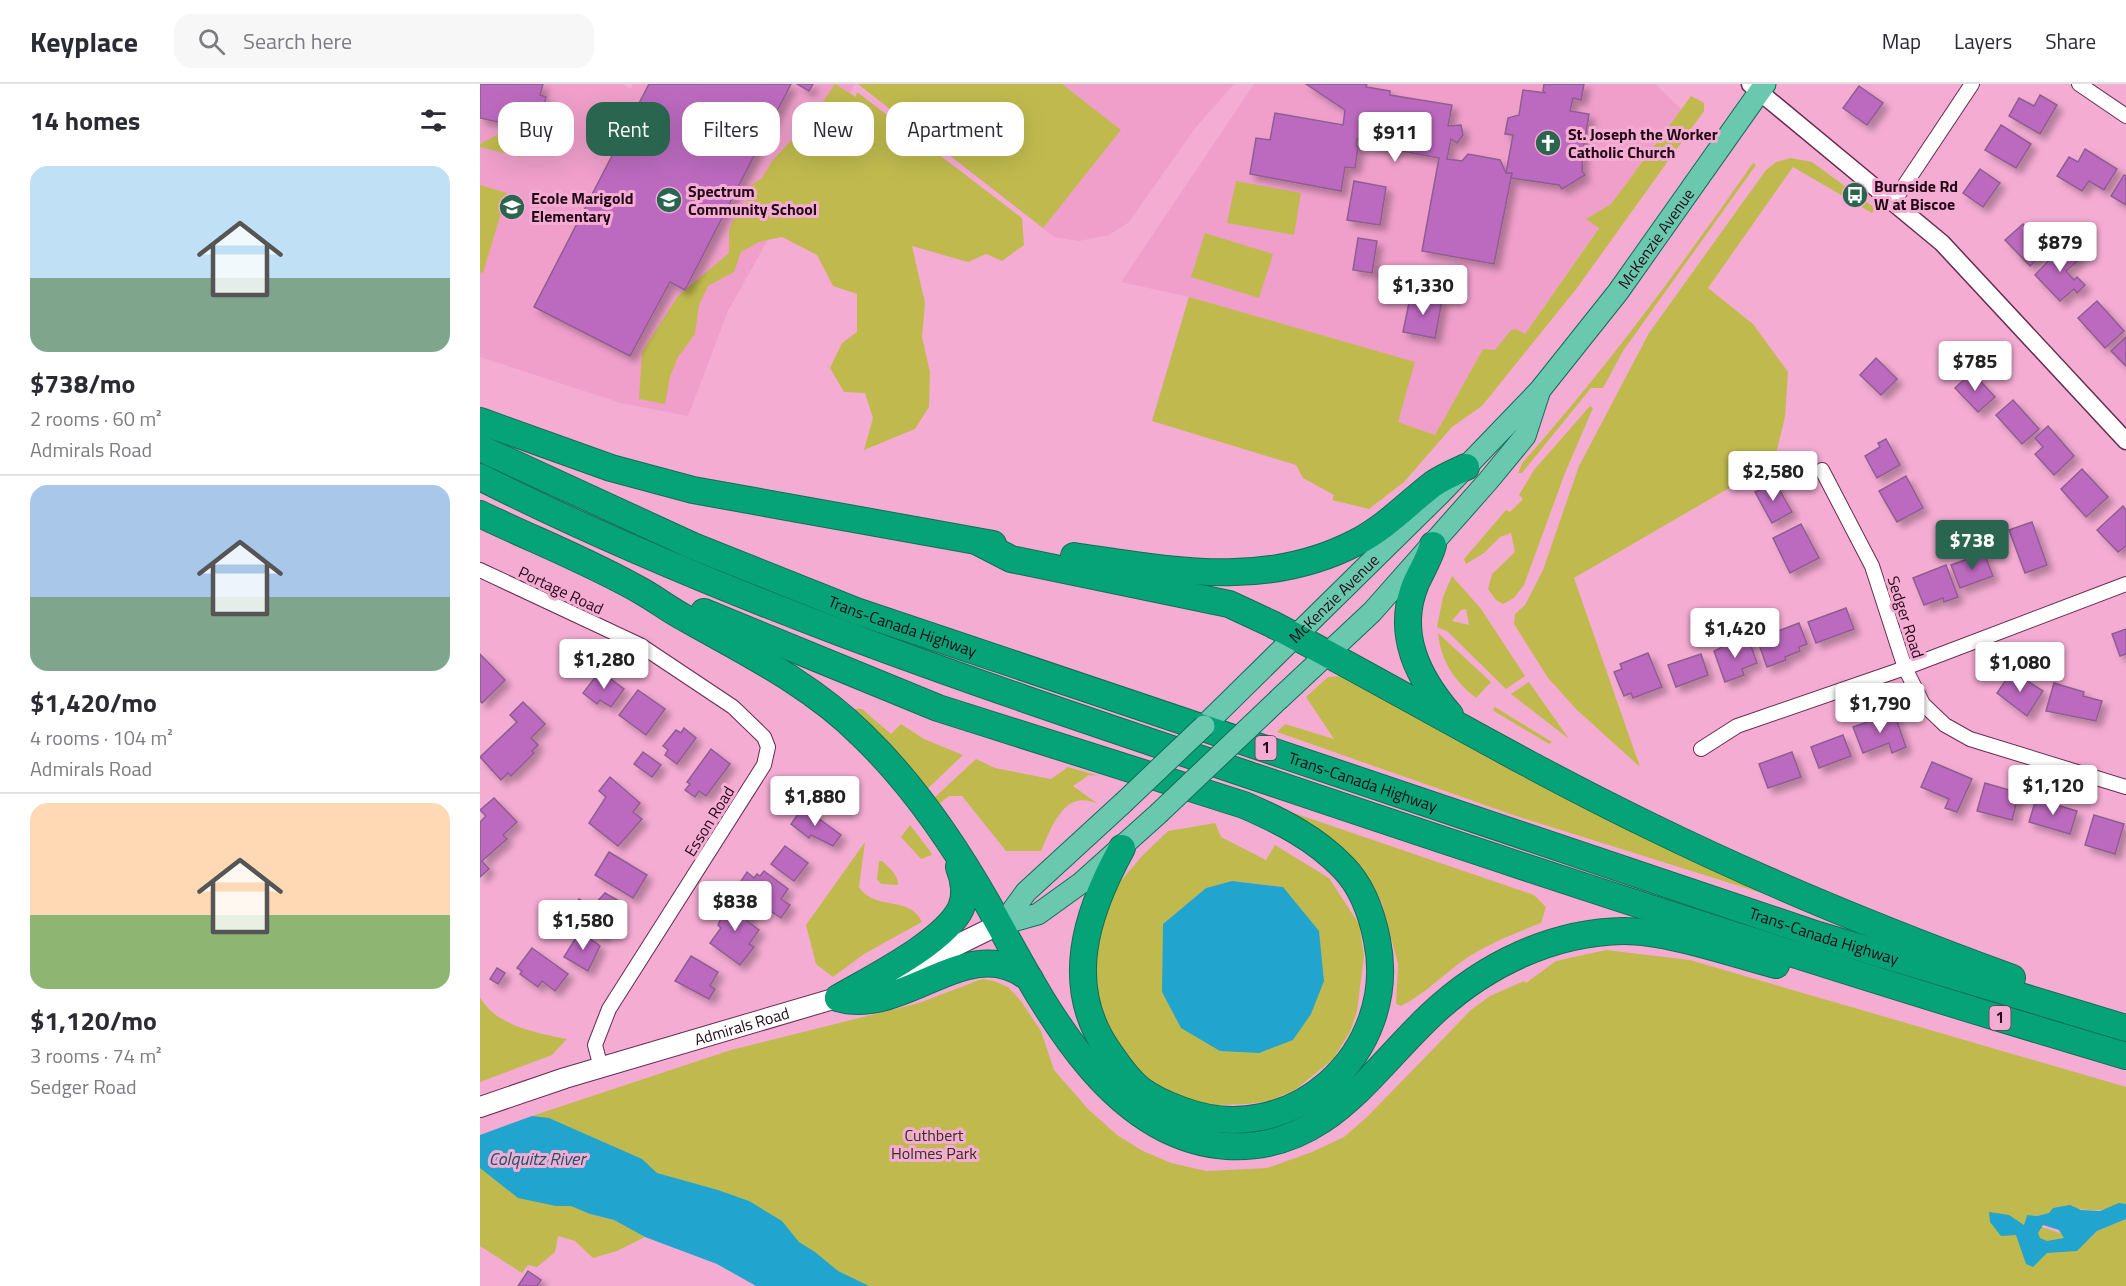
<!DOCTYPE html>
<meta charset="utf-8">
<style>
body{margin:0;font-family:"Titillium Web",sans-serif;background:#f7f7f7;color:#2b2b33;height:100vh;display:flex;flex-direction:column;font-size:22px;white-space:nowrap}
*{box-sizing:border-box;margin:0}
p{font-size:20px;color:#7c7c81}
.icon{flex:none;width:33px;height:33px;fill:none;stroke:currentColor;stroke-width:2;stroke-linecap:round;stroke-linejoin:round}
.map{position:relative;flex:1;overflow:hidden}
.panel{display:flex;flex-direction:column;background:#fff;width:480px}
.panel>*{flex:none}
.hud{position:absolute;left:18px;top:18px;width:570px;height:54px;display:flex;gap:12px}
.price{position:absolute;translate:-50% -51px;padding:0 14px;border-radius:6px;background:#fff;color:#222;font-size:20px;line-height:39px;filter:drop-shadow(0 2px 3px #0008)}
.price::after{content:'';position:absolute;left:50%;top:36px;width:18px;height:14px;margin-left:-9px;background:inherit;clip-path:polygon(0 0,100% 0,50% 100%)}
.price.active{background:#2a654f;color:#fff}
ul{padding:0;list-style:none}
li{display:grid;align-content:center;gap:12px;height:318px;padding:0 30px}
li+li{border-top:2px solid #e1e1e2}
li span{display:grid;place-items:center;height:186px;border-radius:18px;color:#555}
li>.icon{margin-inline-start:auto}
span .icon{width:108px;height:108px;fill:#fffc;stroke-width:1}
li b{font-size:26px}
h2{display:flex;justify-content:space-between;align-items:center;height:72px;padding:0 30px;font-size:26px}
.pill{padding:0 21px;border-radius:18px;background:#fff;box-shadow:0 6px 24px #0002;font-size:21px;line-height:54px}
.pill.active{background:#2a654f;color:#fff}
header{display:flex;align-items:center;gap:36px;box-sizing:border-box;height:84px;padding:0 30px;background:#fff;border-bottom:2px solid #e1e1e2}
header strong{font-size:28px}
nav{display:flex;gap:33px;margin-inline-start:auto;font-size:21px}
.search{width:420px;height:54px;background:#f7f7f7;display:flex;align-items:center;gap:15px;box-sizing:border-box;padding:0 21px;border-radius:18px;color:#7c7c81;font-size:22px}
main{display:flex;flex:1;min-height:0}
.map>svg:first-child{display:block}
.built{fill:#ef9fca}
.green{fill:#c0ba4e;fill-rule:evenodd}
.water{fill:#21a4ce;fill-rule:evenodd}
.pier{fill:#f5acd3}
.building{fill:#bc6abf;stroke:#905d91;stroke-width:1.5;filter:url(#shadow)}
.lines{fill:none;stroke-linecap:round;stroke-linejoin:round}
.minor-casing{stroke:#682b4f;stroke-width:16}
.tertiary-casing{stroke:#682b4f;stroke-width:19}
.secondary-casing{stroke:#682b4f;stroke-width:22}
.primary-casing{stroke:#116d56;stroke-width:23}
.motorway-casing{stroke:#116d56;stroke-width:28}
.minor{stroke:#fff;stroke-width:14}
.tertiary{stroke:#fff;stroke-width:16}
.secondary{stroke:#fff;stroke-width:20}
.primary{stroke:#6ac8ae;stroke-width:21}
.motorway{stroke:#07a378;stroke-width:26}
.primary-bridge-casing{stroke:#116d56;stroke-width:23;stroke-linecap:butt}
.primary-bridge{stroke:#6ac8ae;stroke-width:21}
.labels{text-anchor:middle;stroke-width:6;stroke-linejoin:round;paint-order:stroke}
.shield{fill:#f5acd3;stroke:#623a50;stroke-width:1.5}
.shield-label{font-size:15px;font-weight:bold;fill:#230918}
.poi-label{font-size:16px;font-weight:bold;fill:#230918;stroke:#f5acd3;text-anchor:start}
.street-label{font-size:16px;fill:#230918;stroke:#f5acd3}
.park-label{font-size:16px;fill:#32311b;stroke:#f5acd3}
.water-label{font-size:18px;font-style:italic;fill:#15566d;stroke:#f5acd3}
</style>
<header>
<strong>Keyplace</strong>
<div class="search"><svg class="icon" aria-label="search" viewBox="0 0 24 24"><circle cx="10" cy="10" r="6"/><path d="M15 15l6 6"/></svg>Search here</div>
<nav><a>Map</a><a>Layers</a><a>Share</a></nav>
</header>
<main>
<section class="panel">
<h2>14 homes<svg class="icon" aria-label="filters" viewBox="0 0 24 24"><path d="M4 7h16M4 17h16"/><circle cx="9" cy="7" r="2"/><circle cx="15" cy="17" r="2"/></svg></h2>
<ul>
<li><span style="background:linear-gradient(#bfe0f5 60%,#7fa58c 0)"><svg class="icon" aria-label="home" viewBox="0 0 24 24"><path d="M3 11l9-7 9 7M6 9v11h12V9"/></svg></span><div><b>$738/mo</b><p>2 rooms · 60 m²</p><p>Admirals Road</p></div></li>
<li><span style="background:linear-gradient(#a9c7e8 60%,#7fa58c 0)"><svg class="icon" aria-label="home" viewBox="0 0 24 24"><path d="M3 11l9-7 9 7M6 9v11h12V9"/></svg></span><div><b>$1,420/mo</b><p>4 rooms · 104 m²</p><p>Admirals Road</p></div></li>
<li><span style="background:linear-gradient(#ffd9b3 60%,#8fb573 0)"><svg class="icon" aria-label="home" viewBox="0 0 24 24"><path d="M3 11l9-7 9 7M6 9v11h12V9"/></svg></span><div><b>$1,120/mo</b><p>3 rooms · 74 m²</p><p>Sedger Road</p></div></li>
</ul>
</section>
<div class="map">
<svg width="1646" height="1202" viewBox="0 0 1646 1202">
<defs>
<filter id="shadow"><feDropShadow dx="5.5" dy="5.5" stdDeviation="3" flood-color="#0004"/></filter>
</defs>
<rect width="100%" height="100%" fill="#f5acd3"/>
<g class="built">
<polygon points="0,0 142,0 151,5 153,0 375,0 248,227 208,332 141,319 0,273"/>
<polygon points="378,0 754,0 716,43 649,138 629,151 599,157 574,153"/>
<polygon points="774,0 1175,0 1201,25 1131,120 1107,135 1119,143 1029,273 1003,265 955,351 672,337 709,213 641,198"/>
</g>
<g class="green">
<polygon points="355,0 376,13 377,8 542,134 544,161 522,177 506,170 488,178 432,162 445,219 442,253 450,288 449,323 435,345 384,366 393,334 385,309 364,308 350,284 362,259 377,248 377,210 353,202 337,171 302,153 279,158 261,168 254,188 228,202 219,221 215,250 198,273 190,293 185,320 159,315 162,268 198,212 249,169 249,147 253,136 264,128 270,102 282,94 293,76 328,39"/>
<polygon points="378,0 582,0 641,46 563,144"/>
<polygon points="1211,12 1224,19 1224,27 1097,204 1002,322 972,343 924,398 889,425 852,416 854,411 823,394 816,381 672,337 709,213 935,278 918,338 955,351 1003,265 1015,266 1031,246 1036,245 1045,250 1119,144 1106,135 1131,120"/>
<polygon points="19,50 57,58 55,64 40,73 0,63 0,60"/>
<polygon points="1311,74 1332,78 1395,124 1392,129 1313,83 1228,204 1273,240 1308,288 1305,333 1294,378 1094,494 1160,683 1097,626 1068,594 1034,540 1035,530 1045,521 1063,486 1099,382 1169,249 1286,86 1296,78"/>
<path d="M1273 79 1276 81 1143 267 1123 304H1111L1042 389H1038L1043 378C1127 284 1201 182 1273 79Z"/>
<polygon points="756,97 821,109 814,151 747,139"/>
<polygon points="0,101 27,109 3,189 0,188"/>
<polygon points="725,149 793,170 779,214 711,193"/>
<polygon points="1110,322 1113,324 1085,389 1044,501 1034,514 1023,520 1016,516 1008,505 1012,490 1035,468 1031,449 1020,453 1004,469 986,480 984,475 1026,426 1030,428 1043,415 1039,411 1054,386"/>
<path d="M972 492 1001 525 1045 592 1026 605 967 547 957 543 963 513ZM986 525 989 541 972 537 981 526Z"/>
<path d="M958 549 1011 598 996 614C974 597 961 577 958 549Z"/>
<polygon points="862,592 1317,820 1039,733 797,648 805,640 854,655 826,613 848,593"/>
<polygon points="1049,598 1089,655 1031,610"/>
<polygon points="1015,623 1072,658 1069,660 1014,627 1013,624"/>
<polygon points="369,625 382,625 411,650 421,640 444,655 483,671 445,707"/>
<path d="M496 675 515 684 571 695 588 683 619 692 609 691 593 702 618 720C584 704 572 743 561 767H526L482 712H469L459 720 453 715Z"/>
<path d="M811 728 1054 811 1066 823 1061 839C1033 850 1006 860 981 878 961 893 943 911 921 922L916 920 918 880 902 819 883 785 843 749Z"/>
<path d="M735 739 741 753 786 776 795 761 849 794 879 840 884 872 877 927 870 948 853 975 815 1006 789 1017 767 1020 736 1021 711 1016 682 1005 651 982 617 926 611 867 623 829 640 798 662 772 688 747ZM752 797 803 803 683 840 726 804Z"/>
<polygon points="430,741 450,767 452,771 441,775 421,753"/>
<path d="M385 758 379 803C395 828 429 810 442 838L384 870 353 893 336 880 326 841Z"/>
<path d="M399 777H402C409 784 418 790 418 801L401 800 397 795Z"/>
<path d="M1126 866 1210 876 1646 1003V1120C1636 1119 1627 1126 1617 1126 1600 1127 1591 1121 1573 1124L1570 1129 1557 1132 1547 1131 1545 1137 1606 1158 1617 1147 1646 1135V1202H375L310 1157 288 1149 263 1129 141 1087 95 1066 26 1032 0 1010V1008L23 1021 52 1032 251 966 439 919 502 895 514 897 528 903 541 917 561 947 574 986 608 1025 637 1051 663 1067 691 1079 726 1087 787 1084 832 1068 864 1053 887 1033 991 926 1010 912 1044 897 1046 899 1076 877Z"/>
<path d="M0 913C15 942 58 949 87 955L72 971 0 998Z"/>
<polygon points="0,1068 110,1130 134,1136 165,1153 137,1167 113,1174 95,1157 78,1152 75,1168 57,1183 48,1181 42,1189 0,1162"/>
</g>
<g class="water">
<polygon points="752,797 803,803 839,847 844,897 831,930 813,956 779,969 740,967 701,944 682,908 683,840 726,804"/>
<polygon points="0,1008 23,1021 52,1032 69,1034 162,1075 177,1089 238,1106 269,1117 302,1137 319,1158 335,1168 358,1187 389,1202 276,1202 237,1180 165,1153 134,1136 110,1130 91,1122 76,1122 38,1114 0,1084"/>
<path d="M1639 1119 1646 1120V1135L1617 1147 1597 1167 1567 1169 1553 1183 1546 1180 1536 1151 1521 1152 1510 1138 1509 1128 1529 1131 1544 1141 1547 1131 1557 1132 1569 1129 1573 1124 1590 1121 1601 1126 1620 1127ZM1563 1141 1579 1146 1584 1154 1567 1157 1560 1154 1558 1149Z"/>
</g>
<polygon class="pier" points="0,1005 50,1028 52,1032 0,1051"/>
<g class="building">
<polygon points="0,0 63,0 60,11 66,13 58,47 0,34"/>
<polygon points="169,0 311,0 205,206 190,198 150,272 54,223"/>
<polygon points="317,0 333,0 329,7"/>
<polygon points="826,0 887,0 886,3 910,7 910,11 972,21 968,42 981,41 983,51 977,59 971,55 967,75 982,77 988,70 1020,76 1026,89 1032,89 1014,180 942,167 959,74 900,63 877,55 876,62 878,63 875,84 865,83 861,107 770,90 776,54 790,56 795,29 863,41 865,26"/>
<polygon points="1064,0 1104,0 1101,16 1093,14 1090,27 1109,30 1103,67 1102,87 1105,91 1082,105 1079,101 1031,94 1032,89 1026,89 1033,51 1025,50 1028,34 1039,31 1043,6 1066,9 1063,7"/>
<polygon points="1379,2 1403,19 1387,41 1363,24"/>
<polygon points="1560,11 1577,21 1560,50 1529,32 1539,14 1554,22"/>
<polygon points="1521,41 1551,60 1536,84 1505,66"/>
<polygon points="1605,65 1637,85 1624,106 1609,97 1602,107 1577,92 1589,73 1598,78"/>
<polygon points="1500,85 1520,99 1503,123 1483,109"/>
<polygon points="1644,91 1646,92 1646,121 1631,112"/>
<polygon points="874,97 906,103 900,141 867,136"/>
<polygon points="1543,140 1567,166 1550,182 1525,156"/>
<polygon points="878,154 897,157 892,189 873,186"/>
<polygon points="1585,159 1600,175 1586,187 1594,196 1597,193 1605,201 1597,209 1594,205 1580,217 1555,191"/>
<polygon points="931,209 962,216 955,254 923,248"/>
<polygon points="1617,217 1644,247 1625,264 1598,234"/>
<polygon points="1646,253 1646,282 1631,267"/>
<polygon points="1396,274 1417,295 1401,311 1380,291"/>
<polygon points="1492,288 1515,313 1498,328 1475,304"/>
<polygon points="1533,316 1559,345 1542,360 1516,331"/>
<polygon points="1568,342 1594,372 1574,391 1555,370 1563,363 1555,354"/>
<polygon points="1406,355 1420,381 1397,394 1385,372 1400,363 1398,359"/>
<polygon points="1602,385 1628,413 1606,433 1581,405"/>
<polygon points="1426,392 1443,424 1417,438 1399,407"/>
<polygon points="1295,398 1312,428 1292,439 1275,408"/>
<polygon points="1643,422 1646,426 1646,462 1638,468 1617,446"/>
<polygon points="1552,438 1567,481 1545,489 1529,446"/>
<polygon points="1321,440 1339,474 1310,489 1293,454"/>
<polygon points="1504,469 1513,492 1480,504 1471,481"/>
<polygon points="1466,481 1478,513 1464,518 1463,514 1444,521 1433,494"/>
<polygon points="1366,524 1374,545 1336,559 1328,538"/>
<polygon points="1319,539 1327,560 1319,563 1320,567 1305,573 1306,576 1287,583 1277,555"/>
<polygon points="1646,545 1646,570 1640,572 1632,550"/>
<polygon points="1262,553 1263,556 1268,554 1277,579 1262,585 1264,591 1245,598 1234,567"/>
<polygon points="1168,569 1182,603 1153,614 1151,609 1144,612 1134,588 1142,585 1140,580"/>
<polygon points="0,570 25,596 2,619 0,617"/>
<polygon points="1221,570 1228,591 1196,603 1188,581"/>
<polygon points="120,587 144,605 131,623 120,616 117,620 103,609"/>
<polygon points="1532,587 1563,607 1547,632 1517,609"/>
<polygon points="1574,599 1604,608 1603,612 1622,617 1616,637 1566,627"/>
<polygon points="158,606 185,625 166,651 139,631"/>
<polygon points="43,618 65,640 51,654 58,661 52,667 54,669 31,692 28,689 21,696 0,673 37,638 30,631"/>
<polygon points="1414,629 1426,663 1412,669 1409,659 1383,669 1373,643"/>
<polygon points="204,644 216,654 197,680 185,671 188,666 183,662 196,646 201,649"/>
<polygon points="1363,651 1371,672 1339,684 1331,663"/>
<polygon points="231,665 250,680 226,712 219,707 215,713 205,706 210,700 207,698"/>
<polygon points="163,668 181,681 172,693 154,680"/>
<polygon points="1312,668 1321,693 1288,704 1279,680"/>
<polygon points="1452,678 1492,695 1477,728 1465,724 1469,715 1441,703"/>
<polygon points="130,693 160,719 153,728 162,735 138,762 109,739 126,713 119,707"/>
<polygon points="1505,699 1539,709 1532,736 1497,727"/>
<polygon points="14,714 37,738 23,751 27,755 2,777 9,785 0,793 0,738 6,732 0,726"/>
<polygon points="1556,715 1597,727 1590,750 1549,738"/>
<polygon points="323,723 361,751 353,762 331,751 329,754 311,740"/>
<polygon points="1614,731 1644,740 1635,770 1605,761"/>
<polygon points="305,762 328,779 314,797 291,780"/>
<polygon points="129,768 167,791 153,814 115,791"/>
<polygon points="284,787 308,805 301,815 310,821 301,834 274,816 276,813 259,800 267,788 274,794 277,790 280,792"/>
<polygon points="125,809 139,817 135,824 138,826 122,853 88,833 99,815 112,823"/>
<polygon points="250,813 273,830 267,837 279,846 269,860 274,863 260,881 230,859 241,844 238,841 244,828 248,826 243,822"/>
<polygon points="100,847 120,862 108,887 84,873"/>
<polygon points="52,864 88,890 75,907 62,897 58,903 40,890 42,887 37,884"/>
<polygon points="211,872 238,888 230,902 235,905 229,915 195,897"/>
<polygon points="17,884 25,889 18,900 10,895"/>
<polygon points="48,1187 61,1196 57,1202 38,1202"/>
</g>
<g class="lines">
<g class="minor-casing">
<g id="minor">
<polyline points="1599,0 1646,32"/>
<polyline points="1414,117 1492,0"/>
<polyline points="1342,386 1392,482 1425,584 1443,620 1465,641 1490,655 1646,703"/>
<polyline points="0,486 160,561 253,623 284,653 288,663 284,681 129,925 115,961 121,984"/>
<polyline points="1221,665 1257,642 1425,584 1646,500"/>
</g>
</g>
<g class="tertiary-casing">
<polyline id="tertiary" points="1270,0 1462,159 1646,357"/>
</g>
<g class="secondary-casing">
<g id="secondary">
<polyline points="422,888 518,841"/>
<path id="s1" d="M0 1023 85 994 370 910"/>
</g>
</g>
<g class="primary-casing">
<g id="primary">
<polyline points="799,615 892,528 1008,397 1045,352 1059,309"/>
<path id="s2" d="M724 642 960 410 1060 306 1138 208 1285 0"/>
<polyline points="518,841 558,830 601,799 678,730"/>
<polyline points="518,841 530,830 546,808 643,719"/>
</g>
</g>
<g class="motorway-casing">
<g id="motorway">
<polyline points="0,337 131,384 213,406 513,460"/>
<path id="s3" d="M0 364 213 462 376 527 1338 851 1646 944"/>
<path d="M0 393C246 517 508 603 769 691 1060 789 1351 885 1646 972"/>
<path d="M0 430C54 456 111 478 163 508 177 516 190 526 205 534 267 569 331 600 382 651 432 699 475 762 509 822 560 914 627 1054 747 1062 845 1068 890 988 952 930 1004 881 1072 848 1144 847 1188 847 1251 869 1296 881"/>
<path d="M498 458 531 475 749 520 792 540C917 606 1040 679 1168 741 1286 799 1409 849 1532 894"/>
<path d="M953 461C949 475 942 486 936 499 915 549 938 594 970 631"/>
<path d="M594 472C690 486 786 506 877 458 906 443 927 420 953 400 963 393 975 388 986 383"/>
<path d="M224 528 458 624 764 721C801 737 835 754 863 783 882 802 892 831 897 856 920 969 811 1068 701 1026 687 1021 673 1015 661 1006 648 996 638 981 629 968 582 902 606 829 642 764"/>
<path d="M358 914C392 894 465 858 481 824 487 810 484 796 479 783"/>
<path d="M358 914C424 934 489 845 550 895"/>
</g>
</g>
<use href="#minor" class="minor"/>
<use href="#tertiary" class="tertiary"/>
<use href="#secondary" class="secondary"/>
<use href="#primary" class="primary"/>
<use href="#motorway" class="motorway"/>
<g class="primary-bridge-casing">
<g id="primary-bridge">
<polyline points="643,719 724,642"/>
<polyline points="678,730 799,615"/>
</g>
</g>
<use href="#primary-bridge" class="primary-bridge"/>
</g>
<defs>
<g id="church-disc" transform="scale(1.35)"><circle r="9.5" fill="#2a654f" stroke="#f5acd3"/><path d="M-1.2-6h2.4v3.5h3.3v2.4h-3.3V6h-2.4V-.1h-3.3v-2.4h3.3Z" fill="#fff"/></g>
<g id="bus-disc" transform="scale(1.35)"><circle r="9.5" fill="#2a654f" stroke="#f5acd3"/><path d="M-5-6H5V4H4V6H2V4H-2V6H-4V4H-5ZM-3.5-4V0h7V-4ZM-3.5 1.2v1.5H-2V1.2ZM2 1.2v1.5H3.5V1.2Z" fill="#fff"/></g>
<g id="school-disc" transform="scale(1.35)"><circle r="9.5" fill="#2a654f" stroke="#f5acd3"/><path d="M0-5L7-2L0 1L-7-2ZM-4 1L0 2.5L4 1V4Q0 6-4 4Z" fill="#fff"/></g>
</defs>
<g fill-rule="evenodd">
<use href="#church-disc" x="1068" y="59"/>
<use href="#bus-disc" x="1375" y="111"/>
<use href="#school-disc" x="189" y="116"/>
<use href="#school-disc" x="32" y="123"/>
</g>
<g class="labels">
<g class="shield">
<rect x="775.5" y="652" width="21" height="24" rx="4.5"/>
<rect x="1509.5" y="922" width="21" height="24" rx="4.5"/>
</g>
<g class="shield-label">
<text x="786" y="669">1</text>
<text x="1520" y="939">1</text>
</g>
<g class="poi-label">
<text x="1088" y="56">St. Joseph the Worker<tspan x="1088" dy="18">Catholic Church</tspan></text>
<text x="1394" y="108">Burnside Rd<tspan x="1394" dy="18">W at Biscoe</tspan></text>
<text x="208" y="113">Spectrum<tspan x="208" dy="18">Community School</tspan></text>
<text x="51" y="120">Ecole Marigold<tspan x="51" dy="18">Elementary</tspan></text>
</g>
<g class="street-label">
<text dy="6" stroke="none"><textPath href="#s2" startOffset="666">McKenzie Avenue</textPath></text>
<text transform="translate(81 506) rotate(25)" y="6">Portage Road</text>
<text dy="6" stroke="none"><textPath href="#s2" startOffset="182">McKenzie Avenue</textPath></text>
<text transform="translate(1426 533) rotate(72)" y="6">Sedger Road</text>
<text dy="6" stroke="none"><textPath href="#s3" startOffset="459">Trans-Canada Highway</textPath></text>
<text dy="6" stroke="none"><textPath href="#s3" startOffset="945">Trans-Canada Highway</textPath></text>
<text transform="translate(229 737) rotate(-58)" y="6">Esson Road</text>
<text dy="6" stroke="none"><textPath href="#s3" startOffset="1431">Trans-Canada Highway</textPath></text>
<text dy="6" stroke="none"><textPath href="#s1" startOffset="274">Admirals Road</textPath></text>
</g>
<g class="park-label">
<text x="454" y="1057">Cuthbert<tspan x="454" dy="18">Holmes Park</tspan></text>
</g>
<g class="water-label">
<text x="57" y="1081">Colquitz River</text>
</g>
</g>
</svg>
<b class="price" style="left:915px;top:79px">$911</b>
<b class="price" style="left:1580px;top:189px">$879</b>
<b class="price" style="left:943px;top:232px">$1,330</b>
<b class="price" style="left:1495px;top:308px">$785</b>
<b class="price" style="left:1293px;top:418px">$2,580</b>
<b class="price active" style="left:1492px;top:487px">$738</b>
<b class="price" style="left:1255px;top:575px">$1,420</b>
<b class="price" style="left:124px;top:606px">$1,280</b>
<b class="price" style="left:1540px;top:609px">$1,080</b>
<b class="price" style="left:1400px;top:650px">$1,790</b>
<b class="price" style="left:1573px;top:732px">$1,120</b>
<b class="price" style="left:335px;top:743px">$1,880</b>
<b class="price" style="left:255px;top:848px">$838</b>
<b class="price" style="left:103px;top:867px">$1,580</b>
<div class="hud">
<a class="pill">Buy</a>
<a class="pill active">Rent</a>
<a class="pill">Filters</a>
<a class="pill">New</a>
<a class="pill">Apartment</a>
</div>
</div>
</main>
